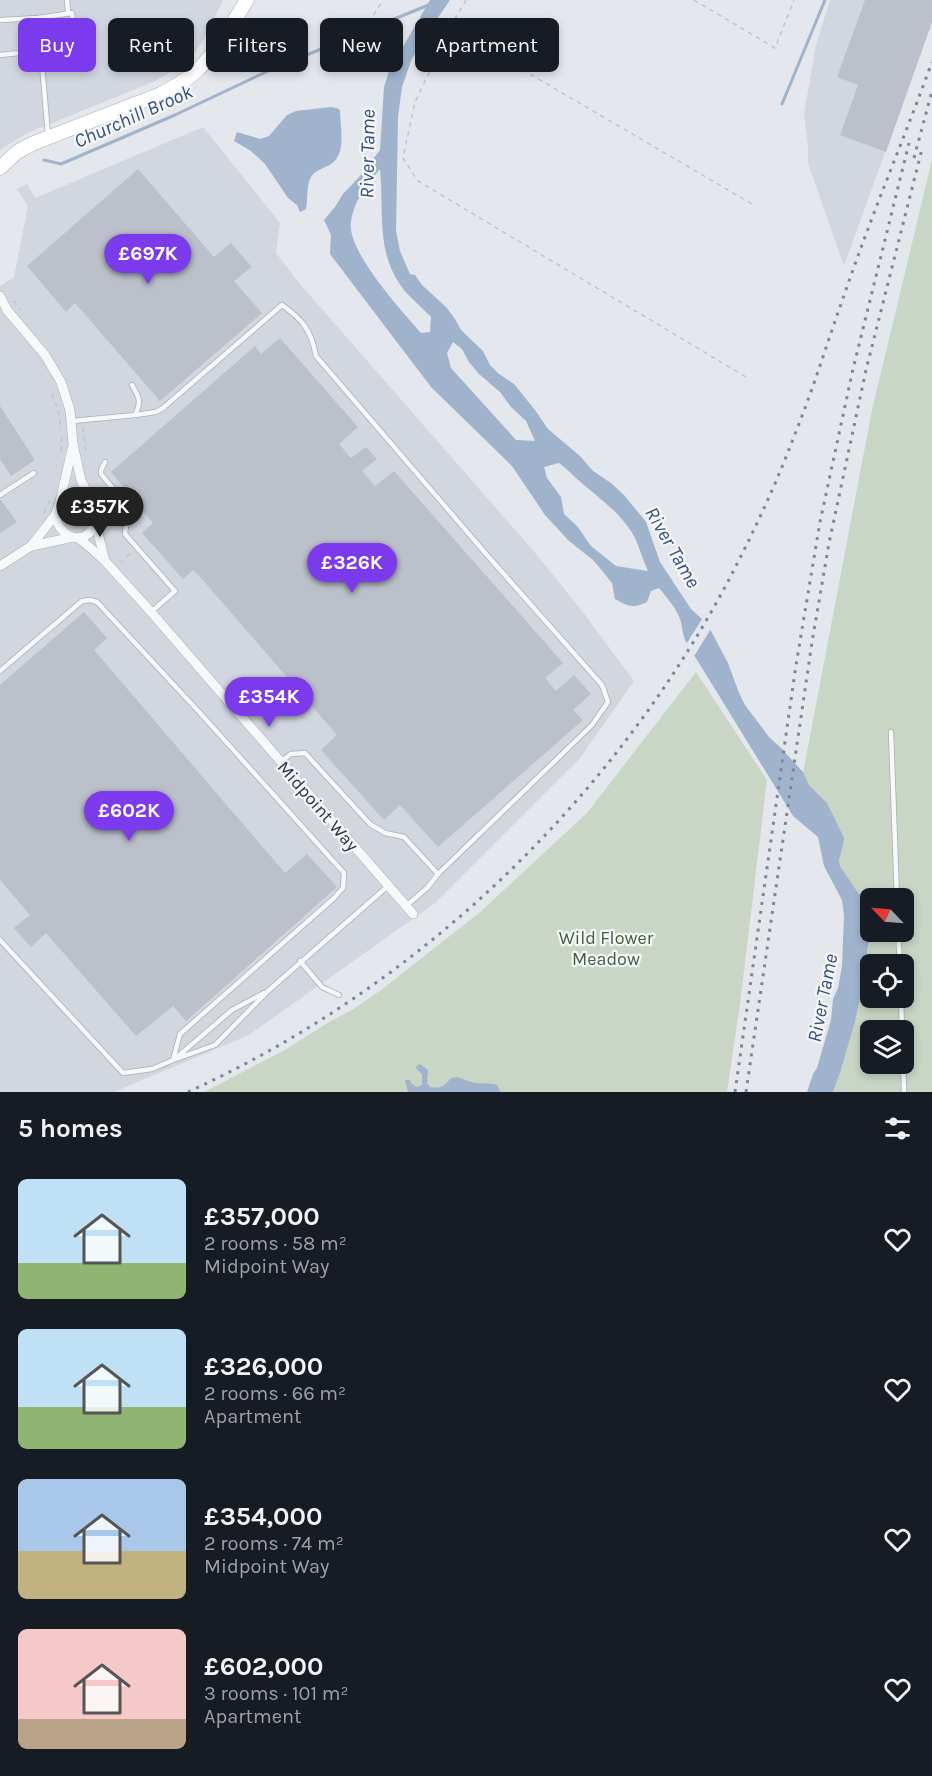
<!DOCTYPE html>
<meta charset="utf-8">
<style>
body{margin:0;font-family:Karla,sans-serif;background:#242831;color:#f1f3f6;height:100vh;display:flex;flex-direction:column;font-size:22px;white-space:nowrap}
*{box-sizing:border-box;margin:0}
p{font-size:20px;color:#9ea1a6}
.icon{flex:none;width:33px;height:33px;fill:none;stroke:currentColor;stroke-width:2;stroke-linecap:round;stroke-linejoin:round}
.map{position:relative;height:1092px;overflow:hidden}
.drawer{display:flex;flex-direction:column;background:#171b24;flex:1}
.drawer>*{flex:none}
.guide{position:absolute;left:18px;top:18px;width:600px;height:54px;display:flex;gap:12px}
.needle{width:39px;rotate:295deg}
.controls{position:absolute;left:860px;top:888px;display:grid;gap:12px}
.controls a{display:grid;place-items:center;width:54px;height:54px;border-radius:9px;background:#171b24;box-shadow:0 3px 9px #0003;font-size:30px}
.price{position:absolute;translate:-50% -51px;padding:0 14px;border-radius:21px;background:#7c3aed;color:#fff;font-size:20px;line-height:39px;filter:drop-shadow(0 2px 3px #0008)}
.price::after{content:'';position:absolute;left:50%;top:36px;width:18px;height:14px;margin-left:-9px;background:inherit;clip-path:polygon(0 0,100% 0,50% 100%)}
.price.active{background:#222;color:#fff}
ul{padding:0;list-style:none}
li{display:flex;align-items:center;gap:18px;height:150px;padding:0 18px}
li span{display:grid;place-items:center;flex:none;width:168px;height:120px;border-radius:9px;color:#555}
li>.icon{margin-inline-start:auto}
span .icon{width:72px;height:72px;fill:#fffc;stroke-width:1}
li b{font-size:26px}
h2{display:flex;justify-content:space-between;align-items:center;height:72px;padding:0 18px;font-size:26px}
.tag{padding:0 21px;border-radius:9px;background:#171b24;box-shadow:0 3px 9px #0003;font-size:21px;line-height:54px}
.tag.active{background:#7c3aed;color:#fff}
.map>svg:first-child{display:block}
.built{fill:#d2d6de}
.green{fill:#c9d6c5;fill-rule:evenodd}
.water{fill:#9fb4cc;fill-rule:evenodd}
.pier{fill:#e4e7ec}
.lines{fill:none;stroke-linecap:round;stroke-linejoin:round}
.stream{stroke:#9fb4cc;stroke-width:3}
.building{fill:#bbc0ca}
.lane-casing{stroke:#a9aeb7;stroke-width:6}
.street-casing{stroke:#a9aeb7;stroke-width:10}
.secondary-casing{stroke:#a9aeb7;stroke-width:15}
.path{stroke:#c2c5cb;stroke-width:1.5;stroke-dasharray:4.5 4.5;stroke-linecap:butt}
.lane{stroke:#f7f8fa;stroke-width:4.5}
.street{stroke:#f7f8fa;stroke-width:9}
.secondary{stroke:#fff;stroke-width:14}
.rail{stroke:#7d8696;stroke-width:3;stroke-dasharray:3 6;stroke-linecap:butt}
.labels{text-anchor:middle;stroke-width:4.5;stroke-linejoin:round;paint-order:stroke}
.street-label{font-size:18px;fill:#2b3445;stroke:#f4f6f9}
.park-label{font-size:18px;fill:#3f6138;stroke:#f4f6f9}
.water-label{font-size:20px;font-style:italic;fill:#34527a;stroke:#f4f6f9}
</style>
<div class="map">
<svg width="932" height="1092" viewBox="0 0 932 1092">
<rect width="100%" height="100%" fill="#e4e7ec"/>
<g class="built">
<polygon points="0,0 223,0 204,39 188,62 153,82 25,134 0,150"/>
<polygon points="830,0 932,0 932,22 844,266 808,163 808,145 804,114 816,45"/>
<polygon points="203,127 280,223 276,253 300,284 537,555 582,611 634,681 580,758 435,903 249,1035 114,1092 0,1092 0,286 14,277 28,206 17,189 27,184 35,198"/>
</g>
<g class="green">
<path d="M932 160V1092H833L840 1073 855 1022 867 965V950L870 938 863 916 865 906 861 897 840 866 839 860 843 846V838L827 803 809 785 803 773 872 410ZM870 898H903V932H870ZM870 964H903V998H870ZM870 1030H903V1064H870Z"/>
<polygon points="696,672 767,780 740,1004 727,1092 204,1092 285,1050 329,1022 352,1010 381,990 479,913 587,813"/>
</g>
<g class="water">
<path d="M430 0H450L420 44 411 61 402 87 398 117 396 231 400 251 410 274 415 275 422 285 446 307 455 319 461 330 483 351 490 365 499 374 514 384 535 410 548 429 580 456 593 471 611 483 624 495 646 522 660 562 691 609 702 619 711 631 728 663 739 693 745 705 769 737 781 748 803 772 809 785 827 803 844 838 843 846 839 860 840 866 861 897 865 906 863 916 870 938 867 950V965L855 1022 840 1073 833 1092H807L813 1074 817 1068 831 1020 833 999 838 988 842 966 844 916 842 900 824 866 818 837 793 816 686 642C682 633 683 631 681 622 678 610 667 598 659 588L651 591 647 602C633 609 627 606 615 599L612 583 604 573 593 560 569 541 545 515 512 466 431 387 330 254 331 235 324 220 335 207 343 194 361 175 380 150 384 87 389 71ZM380 169C384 207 376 249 399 283 407 296 421 306 431 317L430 332 421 333C402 311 346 251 351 221 354 201 367 184 380 169ZM453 342 462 349 469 362 479 374 500 392 511 407 526 421 535 441 516 440 451 368 447 353ZM559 463C569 470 575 478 584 485 603 501 625 517 636 540 640 550 643 560 648 571L616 566 591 546 577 526 564 514 561 497 547 478 544 467Z"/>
<path d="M331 107 337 108 340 110C340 127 347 154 331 164 325 168 315 170 311 177 306 185 308 200 306 209L300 212 297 205 288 198 265 164 251 151 234 141 237 132 260 139 269 136 287 115 296 111Z"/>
<path d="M420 1064 428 1070 427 1083 430 1087C442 1089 444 1086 451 1078L457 1077 474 1083 495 1084 498 1086 500 1092H408L405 1080H410L412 1084 417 1087 422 1085V1074L415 1067Z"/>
</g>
<polygon class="pier" points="704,616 712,627 693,658 685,646"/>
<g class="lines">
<g class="stream">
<polyline points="782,104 825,0"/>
<polyline points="44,160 61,164 175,115 270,70 431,4"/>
</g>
</g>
<g class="building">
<polygon points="865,0 932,0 932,22 886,152 840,135 858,85 837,77"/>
<polygon points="138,169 214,257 231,243 252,267 234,281 262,313 160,401 75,303 66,312 27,266"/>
<polygon points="280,338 358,427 339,444 351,458 366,447 377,459 362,471 375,486 394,471 563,663 545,678 556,691 574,675 591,694 573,710 583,720 438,847 400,805 384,820 321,750 337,735 202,579 193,570 183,579 142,533 153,523 111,472 255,346 261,354"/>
<polygon points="0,406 35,460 11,476 0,459"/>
<polygon points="0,499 17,522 0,533"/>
<polygon points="84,612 107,638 94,650 285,873 307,854 337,887 186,1021 173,1006 136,1036 46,933 31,947 14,928 30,915 0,880 0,685"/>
</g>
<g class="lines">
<g class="lane-casing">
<g id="lane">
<polyline points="67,0 68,13"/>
<polyline points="38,18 48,135"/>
<polyline points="0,20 38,18 72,13 76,47 0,55"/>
<path d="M135 415 156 412 163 408 282 305C303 320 311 330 316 356L487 555 602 685 608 702 592 725 438 874 427 888 406 906"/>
<path d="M72 421 135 415C142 402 139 397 132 385"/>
<polyline points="105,462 101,470 101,474 130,509 132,518 126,525 125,534 175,591 151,612"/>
<polyline points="0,495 34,473"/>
<polyline points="0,671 82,601 90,600 97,602 201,714 344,873 343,888 334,898 180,1034 173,1060"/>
<polyline points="891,732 897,898"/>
<polyline points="280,762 291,754 305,753 370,824 385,833 404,837 438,874"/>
<polyline points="898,932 900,964"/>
<polyline points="0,940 123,1073 152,1069 173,1060 215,1045 269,990 388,886"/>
<polyline points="300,961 322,987 339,995"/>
<polyline points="901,998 902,1030"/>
<polyline points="177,1057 232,1010 264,993"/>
<polyline points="903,1057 904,1092"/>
</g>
</g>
<g class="street-casing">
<g id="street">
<polyline points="0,296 7,310 45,355 61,382 70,410 73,444 81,480 96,511 99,537 105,561"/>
<path d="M92 503C85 498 78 495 70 498 33 512 79 564 97 521"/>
<polyline points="59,506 72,449"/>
<polyline points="78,538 86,544 105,561 151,612 413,914"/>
<polyline points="32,546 73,537"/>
<polyline points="0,566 31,546 56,514"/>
</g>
</g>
<g class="secondary-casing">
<path id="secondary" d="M0 168 17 152 34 143 161 94C172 88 183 82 193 74 216 55 231 25 247 0"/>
</g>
<g class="path">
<polyline points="466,0 456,17 415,102 403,158 418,181 746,377"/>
<polyline points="694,0 775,48 794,0"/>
<polyline points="456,17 458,32 752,204"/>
<polyline points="361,39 369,22 383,0"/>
<polyline points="14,301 20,310"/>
<polyline points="52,394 58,409 61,430"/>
<polyline points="83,428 86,453"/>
<polyline points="61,451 62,434"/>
<polyline points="100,497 106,505 107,520"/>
<polyline points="44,513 51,498"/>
<polyline points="120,563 132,552"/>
</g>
<use href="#lane" class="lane"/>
<use href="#street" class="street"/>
<use href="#secondary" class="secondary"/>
<g class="rail">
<polyline points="914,158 932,91"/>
<path d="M188 1092C422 985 619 795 736 566 758 523 778 479 795 434 815 384 830 334 848 284 874 209 905 136 932 62"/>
<polyline points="735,1092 796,665 820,522 853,369 909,143"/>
<polyline points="746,1092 812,642 829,543 866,370 922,149"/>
</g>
</g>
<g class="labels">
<g class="street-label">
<text transform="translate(318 806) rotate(49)" y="6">Midpoint Way</text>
</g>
<g class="park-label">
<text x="606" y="944">Wild Flower<tspan x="606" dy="21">Meadow</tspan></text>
</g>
<g class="water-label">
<text transform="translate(133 116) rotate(-24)" y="7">Churchill Brook</text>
<text transform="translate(367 154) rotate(-89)" y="7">River Tame</text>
<text transform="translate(673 547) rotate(60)" y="7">River Tame</text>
<text transform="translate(822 998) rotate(-79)" y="7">River Tame</text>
</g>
</g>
</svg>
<div class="controls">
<a><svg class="needle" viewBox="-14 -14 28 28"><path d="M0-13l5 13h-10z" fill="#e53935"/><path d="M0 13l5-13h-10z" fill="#9ea1a6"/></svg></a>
<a><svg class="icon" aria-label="locate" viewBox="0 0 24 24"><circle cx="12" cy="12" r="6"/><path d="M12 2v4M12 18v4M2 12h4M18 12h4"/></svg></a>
<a><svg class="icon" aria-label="layers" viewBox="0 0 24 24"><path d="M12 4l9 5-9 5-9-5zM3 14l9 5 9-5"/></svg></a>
</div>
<b class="price" style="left:148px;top:285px">£697K</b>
<b class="price active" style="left:100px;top:538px">£357K</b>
<b class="price" style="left:352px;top:594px">£326K</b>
<b class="price" style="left:269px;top:728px">£354K</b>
<b class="price" style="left:129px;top:842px">£602K</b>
<div class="guide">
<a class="tag active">Buy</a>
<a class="tag">Rent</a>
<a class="tag">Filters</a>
<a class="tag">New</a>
<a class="tag">Apartment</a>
</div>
</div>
<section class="drawer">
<h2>5 homes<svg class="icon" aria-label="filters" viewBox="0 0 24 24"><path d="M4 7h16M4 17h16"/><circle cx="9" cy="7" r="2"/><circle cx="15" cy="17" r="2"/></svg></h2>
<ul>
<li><span style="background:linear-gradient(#bfe0f5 70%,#8fb573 0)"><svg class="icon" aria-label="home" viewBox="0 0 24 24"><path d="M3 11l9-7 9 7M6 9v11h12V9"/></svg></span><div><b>£357,000</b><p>2 rooms · 58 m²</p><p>Midpoint Way</p></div><svg class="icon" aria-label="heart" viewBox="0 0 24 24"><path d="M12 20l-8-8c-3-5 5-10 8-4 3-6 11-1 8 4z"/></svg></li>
<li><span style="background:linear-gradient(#bfe0f5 65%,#8fb573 0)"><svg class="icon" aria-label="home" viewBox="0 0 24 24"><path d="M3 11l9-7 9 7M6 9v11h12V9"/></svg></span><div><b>£326,000</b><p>2 rooms · 66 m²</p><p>Apartment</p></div><svg class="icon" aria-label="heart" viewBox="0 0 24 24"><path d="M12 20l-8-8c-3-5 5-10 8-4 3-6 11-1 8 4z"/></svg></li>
<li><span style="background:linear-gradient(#a9c7e8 60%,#c2b280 0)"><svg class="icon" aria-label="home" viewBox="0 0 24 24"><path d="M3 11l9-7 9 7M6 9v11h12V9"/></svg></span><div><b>£354,000</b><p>2 rooms · 74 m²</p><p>Midpoint Way</p></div><svg class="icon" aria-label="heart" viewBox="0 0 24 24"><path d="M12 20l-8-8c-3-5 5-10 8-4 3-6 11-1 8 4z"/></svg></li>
<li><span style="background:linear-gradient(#f6c9c9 75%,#b9a48a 0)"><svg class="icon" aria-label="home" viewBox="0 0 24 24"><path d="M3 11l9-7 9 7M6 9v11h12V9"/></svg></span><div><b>£602,000</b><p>3 rooms · 101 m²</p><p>Apartment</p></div><svg class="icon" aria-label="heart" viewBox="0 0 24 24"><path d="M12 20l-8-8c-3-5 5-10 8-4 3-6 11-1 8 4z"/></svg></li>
</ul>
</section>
